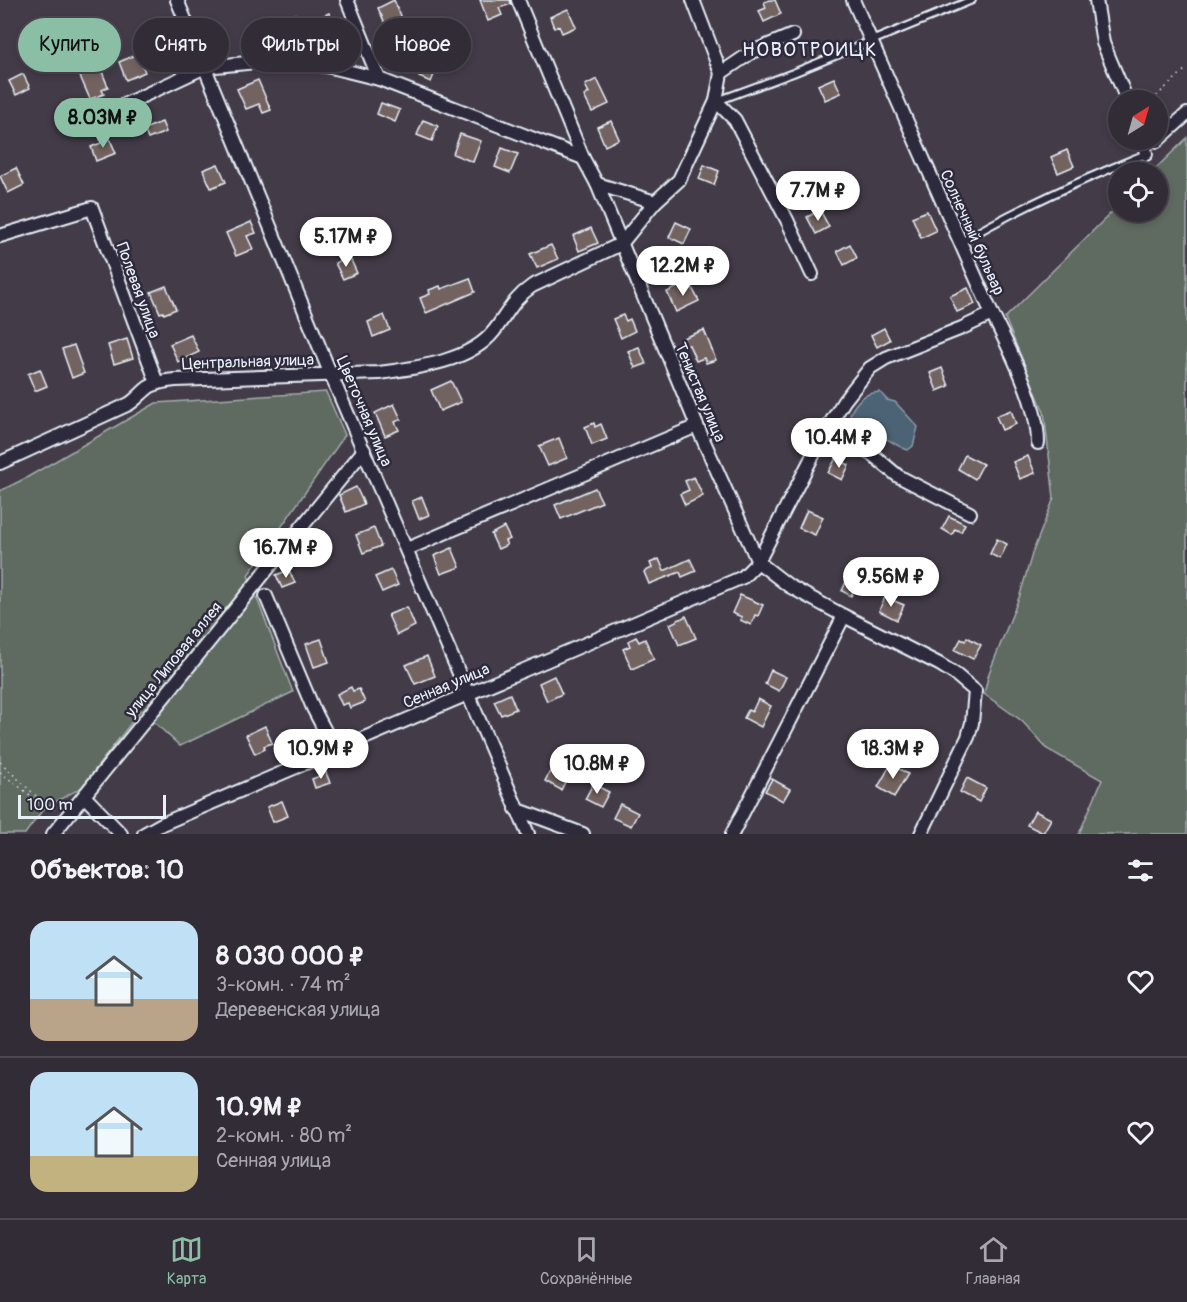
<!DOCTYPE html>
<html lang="ru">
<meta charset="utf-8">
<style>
body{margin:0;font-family:Pangolin,sans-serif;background:#3d3842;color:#f1f3f6;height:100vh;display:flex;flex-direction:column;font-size:22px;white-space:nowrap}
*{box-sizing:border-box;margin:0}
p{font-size:20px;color:#a8a7ad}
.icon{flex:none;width:33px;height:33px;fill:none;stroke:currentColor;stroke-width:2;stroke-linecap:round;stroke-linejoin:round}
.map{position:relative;height:834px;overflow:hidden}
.side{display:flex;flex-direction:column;background:#322c36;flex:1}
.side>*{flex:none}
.banner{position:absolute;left:18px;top:18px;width:600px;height:54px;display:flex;gap:12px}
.needle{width:39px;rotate:37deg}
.controls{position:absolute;left:1108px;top:90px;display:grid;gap:12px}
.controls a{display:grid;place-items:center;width:60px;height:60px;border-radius:50%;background:#322c36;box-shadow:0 3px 9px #0003,0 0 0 2px #4d4851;font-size:30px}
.scale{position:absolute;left:18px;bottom:15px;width:148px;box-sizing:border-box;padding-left:6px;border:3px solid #e8f1f8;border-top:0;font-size:16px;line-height:21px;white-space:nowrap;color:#e8f1f8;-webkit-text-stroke:4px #2f2a3d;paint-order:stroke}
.price{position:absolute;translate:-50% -51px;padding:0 14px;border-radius:21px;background:#fff;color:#222;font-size:20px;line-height:39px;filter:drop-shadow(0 2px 3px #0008)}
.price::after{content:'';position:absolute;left:50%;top:36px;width:18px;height:14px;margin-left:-9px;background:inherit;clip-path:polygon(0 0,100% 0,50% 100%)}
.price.active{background:#8abfa5;color:#111}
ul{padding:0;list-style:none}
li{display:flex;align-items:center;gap:18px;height:150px;padding:0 30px}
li+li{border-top:2px solid #4d4851}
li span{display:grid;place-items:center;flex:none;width:168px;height:120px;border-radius:18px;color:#555}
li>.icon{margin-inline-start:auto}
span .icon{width:72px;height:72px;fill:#fffc;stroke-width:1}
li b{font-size:26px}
h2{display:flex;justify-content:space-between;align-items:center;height:72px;padding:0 30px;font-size:26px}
.chip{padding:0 21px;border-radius:27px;background:#322c36;box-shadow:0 3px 9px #0003,0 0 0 2px #4d4851;font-size:21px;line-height:54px}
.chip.active{background:#8abfa5;color:#111}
.dock{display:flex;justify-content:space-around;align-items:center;height:84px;border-top:2px solid #4d4851;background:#322c36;font-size:16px;color:#a8a7ad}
.dock a{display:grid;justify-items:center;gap:3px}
.dock .active{color:#8abfa5}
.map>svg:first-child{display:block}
.green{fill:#5e6b61;stroke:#a3aeac;stroke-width:1.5}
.water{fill:#4b6374;stroke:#8a9ca9;stroke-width:1.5}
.building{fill:#736460;stroke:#e8f1f8;stroke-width:1.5}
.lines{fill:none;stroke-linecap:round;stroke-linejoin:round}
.service-casing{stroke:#e8f1f8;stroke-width:10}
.minor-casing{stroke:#e8f1f8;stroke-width:16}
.path{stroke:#e8f1f8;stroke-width:1.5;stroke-dasharray:1.5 4.5;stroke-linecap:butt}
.service{stroke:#2f2a3d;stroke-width:6}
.minor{stroke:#2f2a3d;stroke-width:12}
.labels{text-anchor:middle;stroke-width:5;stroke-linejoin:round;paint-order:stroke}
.street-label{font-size:16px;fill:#e8f1f8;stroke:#2f2a3d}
.quarter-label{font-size:20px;letter-spacing:1.5px;fill:#e8f1f8;stroke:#2f2a3d}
</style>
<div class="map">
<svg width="1187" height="834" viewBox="0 0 1187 834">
<rect width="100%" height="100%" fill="#433b48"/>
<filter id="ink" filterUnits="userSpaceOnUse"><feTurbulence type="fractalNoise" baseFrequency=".0167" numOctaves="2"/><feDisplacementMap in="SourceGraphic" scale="12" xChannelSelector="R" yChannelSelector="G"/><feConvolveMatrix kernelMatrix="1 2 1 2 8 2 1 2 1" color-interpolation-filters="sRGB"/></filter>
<g filter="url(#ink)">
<g class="green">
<polygon points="1187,138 1187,834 1079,834 1102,780 1047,749 1022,721 984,694 989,673 1020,595 1032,554 1054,498 1044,412 1005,318 1119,205 1119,212 1158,212 1158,172 1152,172"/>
<polygon points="326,392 345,435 248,575 293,692 180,746 141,710 81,788 44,808 25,834 0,834 0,491 26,478 156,403"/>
</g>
<path class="water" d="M880 392 887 400 895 402 918 427 913 446 908 450C898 447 889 439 879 435 866 429 837 429 856 404 863 395 869 393 880 392Z"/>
<g class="building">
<polygon points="394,0 402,18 386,25 378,8"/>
<polygon points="480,0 510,0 511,4 499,8 502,15 488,21"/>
<polygon points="770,0 775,0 781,14 764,22 759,11 766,8 764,2"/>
<polygon points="568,9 576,27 562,33 559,26 554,28 550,17"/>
<polygon points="329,13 336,30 318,37 311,21"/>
<polygon points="295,14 302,29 284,38 276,24"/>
<polygon points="171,36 179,50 157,62 149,48"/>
<polygon points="138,54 145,72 126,80 119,62"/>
<polygon points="426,60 438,65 431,82 419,77"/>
<polygon points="101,69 108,87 102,90 104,94 90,99 79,74 88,70 90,74"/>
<polygon points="23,74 30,88 16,95 9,81"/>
<polygon points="834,78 841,93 825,100 818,85"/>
<polygon points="597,79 609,104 592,112 584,96 589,93 585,85"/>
<polygon points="258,80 271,110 263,113 259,104 246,109 237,89"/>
<polygon points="381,103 400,110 395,122 377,114"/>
<polygon points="423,120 438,126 432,141 417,135"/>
<polygon points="611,121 619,139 605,146 597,127"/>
<polygon points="162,122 166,132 148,139 144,129"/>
<polygon points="460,134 481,141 473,162 453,154"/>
<polygon points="108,135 116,153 96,161 91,147 101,143 100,139"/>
<polygon points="502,148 518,154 510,173 495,167"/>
<polygon points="1067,150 1074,166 1058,173 1051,157"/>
<polygon points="218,164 226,182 211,188 203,170"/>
<polygon points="704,165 719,171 714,185 699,179"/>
<polygon points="16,168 24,185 8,193 0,176"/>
<polygon points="806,184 813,195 799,204 792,192"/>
<polygon points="820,210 829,227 816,234 807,217"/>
<polygon points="927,211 936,231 921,238 912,217"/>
<polygon points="251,222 256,233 247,236 253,249 236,256 226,233"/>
<polygon points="676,222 691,229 684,244 669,237"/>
<polygon points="591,228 598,243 579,251 573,236"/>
<polygon points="850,244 857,258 844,265 837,251"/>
<polygon points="551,245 558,259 537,268 530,254"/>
<polygon points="349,256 357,273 343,279 335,263"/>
<polygon points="470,278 475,292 426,313 420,298 430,294 429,290 440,286 441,289"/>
<polygon points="689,282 699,301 676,312 667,292"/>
<polygon points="166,286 176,309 164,314 163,312 160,313 151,292"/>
<polygon points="968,288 975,304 957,312 950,296"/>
<polygon points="384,315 390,330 373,337 368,322"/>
<polygon points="623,315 626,321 630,319 635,331 621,338 613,319"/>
<polygon points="884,328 890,340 877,347 871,335"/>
<polygon points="704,330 716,360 706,363 704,358 696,361 689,345 686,346 683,338"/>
<polygon points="191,335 199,352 178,362 170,344"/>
<polygon points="127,339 133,358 114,364 108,345"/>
<polygon points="74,345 84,373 72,378 62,349"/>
<polygon points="639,347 646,364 635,368 628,351"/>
<polygon points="942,368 949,386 937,391 930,373"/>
<polygon points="40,369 47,386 35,391 28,374"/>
<polygon points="451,381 461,402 440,411 431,390"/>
<polygon points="394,404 401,419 395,422 399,430 385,436 375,413"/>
<polygon points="1011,410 1016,424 1002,430 996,416"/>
<polygon points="594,423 595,427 601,424 607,439 592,445 585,427"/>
<polygon points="559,438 567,458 548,466 539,446"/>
<polygon points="965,455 983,464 975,479 958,469"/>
<polygon points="1028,456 1035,473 1020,479 1013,462"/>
<polygon points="836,458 849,465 842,480 828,473"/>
<polygon points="694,477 703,496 685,505 680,494 689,490 685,481"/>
<polygon points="356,487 364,504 346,512 339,495"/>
<polygon points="595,488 602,502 561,519 555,505"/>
<polygon points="422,497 429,515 419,519 412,501"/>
<polygon points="807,510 823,517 815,535 799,528"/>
<polygon points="949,516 965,524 961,532 955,529 952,535 942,529"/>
<polygon points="504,527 510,539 505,541 507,545 498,549 491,534"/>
<polygon points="374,528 381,546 363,553 356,535"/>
<polygon points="997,539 1007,544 1000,559 990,554"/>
<polygon points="452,548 460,567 441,574 434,556"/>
<polygon points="659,559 664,571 690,559 696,571 682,577 680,572 649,584 644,572 652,568 650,563"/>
<polygon points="289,570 295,583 282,588 276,575"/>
<polygon points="391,570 398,585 382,592 375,577"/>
<polygon points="855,576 864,580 858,592 854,590 851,596 842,591 848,577 853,579"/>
<polygon points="740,595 763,605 758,616 755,615 751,625 740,620 742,617 732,613"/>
<polygon points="885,597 904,605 897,620 879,611"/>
<polygon points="407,607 415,626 397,635 388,615"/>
<polygon points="686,616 696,638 679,645 670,624"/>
<polygon points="636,637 639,642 645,639 654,659 632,669 623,649 630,646 628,641"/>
<polygon points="967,637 981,645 973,659 955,650 961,639 965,641"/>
<polygon points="321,639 329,662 314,667 306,644"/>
<polygon points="427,656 435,676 415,684 406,665"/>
<polygon points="771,670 786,677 779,691 765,684"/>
<polygon points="554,676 562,694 547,701 539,683"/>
<polygon points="351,687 353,691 359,689 365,702 350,708 348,703 342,705 337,694"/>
<polygon points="510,694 516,709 501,715 494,701"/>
<polygon points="758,699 771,706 761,727 744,718 748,710 752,712"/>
<polygon points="265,726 272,743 264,746 265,749 255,754 246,735"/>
<polygon points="566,763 573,767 561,790 545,781 554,764 563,769"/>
<polygon points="891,764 908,774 894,797 878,787"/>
<polygon points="325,770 330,783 315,788 312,779 320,776 318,773"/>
<polygon points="967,778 986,788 979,802 960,792"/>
<polygon points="772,779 790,789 783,801 765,791"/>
<polygon points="593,784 609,792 601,807 585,799"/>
<polygon points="282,801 288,816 273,822 267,807"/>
<polygon points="620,804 638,813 631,826 613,818"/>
<polygon points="1035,811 1051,819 1043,833 1027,825"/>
</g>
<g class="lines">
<g class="service-casing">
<g id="service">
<polyline points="717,101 793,73 972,0"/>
<path d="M961 242C1020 207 1082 180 1146 154"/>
</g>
</g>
<g class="minor-casing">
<g id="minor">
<polyline points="177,0 331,375 528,834"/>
<polyline points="347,0 379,79"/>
<polyline points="518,0 583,158 597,184 697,426 758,562 789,586 844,616 939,664 955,674 975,691 972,723 968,737 921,834"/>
<polyline points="693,0 721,73"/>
<polyline points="1096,0 1103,43 1127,100"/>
<polyline points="716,101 735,120 787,220 812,274"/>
<polyline points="85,123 205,67 257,62 288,61 327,66 379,79 583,158"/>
<polyline points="1144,140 1146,154"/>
<polyline points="1157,141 1187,114"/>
<polyline points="597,184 655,202 679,180 716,101 721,73 752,52 793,35"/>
<polyline points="0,236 92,208 157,383"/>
<path d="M992 314C1010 350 1038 403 1038 443"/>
<polyline points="825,432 846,439 873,455 898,476 970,513"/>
<path d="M0 463 129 404C137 399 142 392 149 387 157 382 166 381 175 380L379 373C415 368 470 362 494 331 508 313 513 299 532 286L621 244 655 202"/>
<polyline points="407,549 697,426"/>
<polyline points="266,596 313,708 335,750"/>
<polyline points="84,796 121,834"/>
<polyline points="516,809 583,834"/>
<polyline points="53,834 364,450"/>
<polyline points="144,834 162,824 743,577 758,562 825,432 844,401 870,368 886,358 962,328 992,314 853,0"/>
<polyline points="732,834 844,616"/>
</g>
</g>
<g class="path">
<polyline points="1152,100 1187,68"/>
<polyline points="0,762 51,810 61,806"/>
<polyline points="0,772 47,808"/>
</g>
<use href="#service" class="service"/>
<use href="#minor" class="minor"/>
</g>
</g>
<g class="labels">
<g class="street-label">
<text transform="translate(973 232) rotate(66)" y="6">Солнечный бульвар</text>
<text transform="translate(139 290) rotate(70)" y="6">Полевая улица</text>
<text transform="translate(248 361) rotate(-2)" y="6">Центральная улица</text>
<text transform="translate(701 392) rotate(67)" y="6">Тенистая улица</text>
<text transform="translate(365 411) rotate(67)" y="6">Цветочная улица</text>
<text transform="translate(173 659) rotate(-51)" y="6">улица Липовая аллея</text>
<text transform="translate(446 685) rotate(-23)" y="6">Сенная улица</text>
</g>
<g class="quarter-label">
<text x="810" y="56">НОВОТРОИЦК</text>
</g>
</g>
</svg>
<div class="controls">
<a><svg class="needle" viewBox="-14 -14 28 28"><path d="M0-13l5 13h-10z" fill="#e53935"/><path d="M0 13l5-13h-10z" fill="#a8a7ad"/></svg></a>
<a><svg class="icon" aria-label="locate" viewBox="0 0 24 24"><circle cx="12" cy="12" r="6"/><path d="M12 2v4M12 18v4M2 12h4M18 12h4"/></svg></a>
</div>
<div class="scale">100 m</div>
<b class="price active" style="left:103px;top:149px">8.03M ₽</b>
<b class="price" style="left:818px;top:222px">7.7M ₽</b>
<b class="price" style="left:346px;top:268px">5.17M ₽</b>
<b class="price" style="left:683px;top:297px">12.2M ₽</b>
<b class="price" style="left:839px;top:469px">10.4M ₽</b>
<b class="price" style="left:286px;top:579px">16.7M ₽</b>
<b class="price" style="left:891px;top:608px">9.56M ₽</b>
<b class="price" style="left:321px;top:780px">10.9M ₽</b>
<b class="price" style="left:893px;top:780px">18.3M ₽</b>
<b class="price" style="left:597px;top:795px">10.8M ₽</b>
<div class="banner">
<a class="chip active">Купить</a>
<a class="chip">Снять</a>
<a class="chip">Фильтры</a>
<a class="chip">Новое</a>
</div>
</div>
<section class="side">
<h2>Объектов: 10<svg class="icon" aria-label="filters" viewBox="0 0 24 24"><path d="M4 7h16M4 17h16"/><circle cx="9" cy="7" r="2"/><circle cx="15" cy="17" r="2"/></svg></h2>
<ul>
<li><span style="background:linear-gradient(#bfe0f5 65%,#b9a48a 0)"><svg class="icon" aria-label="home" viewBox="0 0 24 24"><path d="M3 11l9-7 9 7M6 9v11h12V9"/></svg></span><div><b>8 030 000 ₽</b><p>3-комн. · 74 m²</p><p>Деревенская улица</p></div><svg class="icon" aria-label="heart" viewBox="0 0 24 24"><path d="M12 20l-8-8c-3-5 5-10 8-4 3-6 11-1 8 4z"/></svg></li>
<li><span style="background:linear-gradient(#bfe0f5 70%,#c2b280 0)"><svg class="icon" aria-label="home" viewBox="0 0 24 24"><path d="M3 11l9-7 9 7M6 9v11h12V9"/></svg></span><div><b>10.9M ₽</b><p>2-комн. · 80 m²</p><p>Сенная улица</p></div><svg class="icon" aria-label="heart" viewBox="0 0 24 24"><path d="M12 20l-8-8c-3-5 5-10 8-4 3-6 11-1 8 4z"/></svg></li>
</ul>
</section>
<nav class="dock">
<a class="active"><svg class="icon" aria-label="map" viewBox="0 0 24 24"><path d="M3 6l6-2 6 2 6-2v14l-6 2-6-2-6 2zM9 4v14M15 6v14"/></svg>Карта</a>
<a><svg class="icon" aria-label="saved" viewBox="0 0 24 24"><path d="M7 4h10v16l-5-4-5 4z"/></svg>Сохранённые</a>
<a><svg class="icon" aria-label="home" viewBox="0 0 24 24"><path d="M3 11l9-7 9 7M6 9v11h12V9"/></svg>Главная</a>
</nav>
